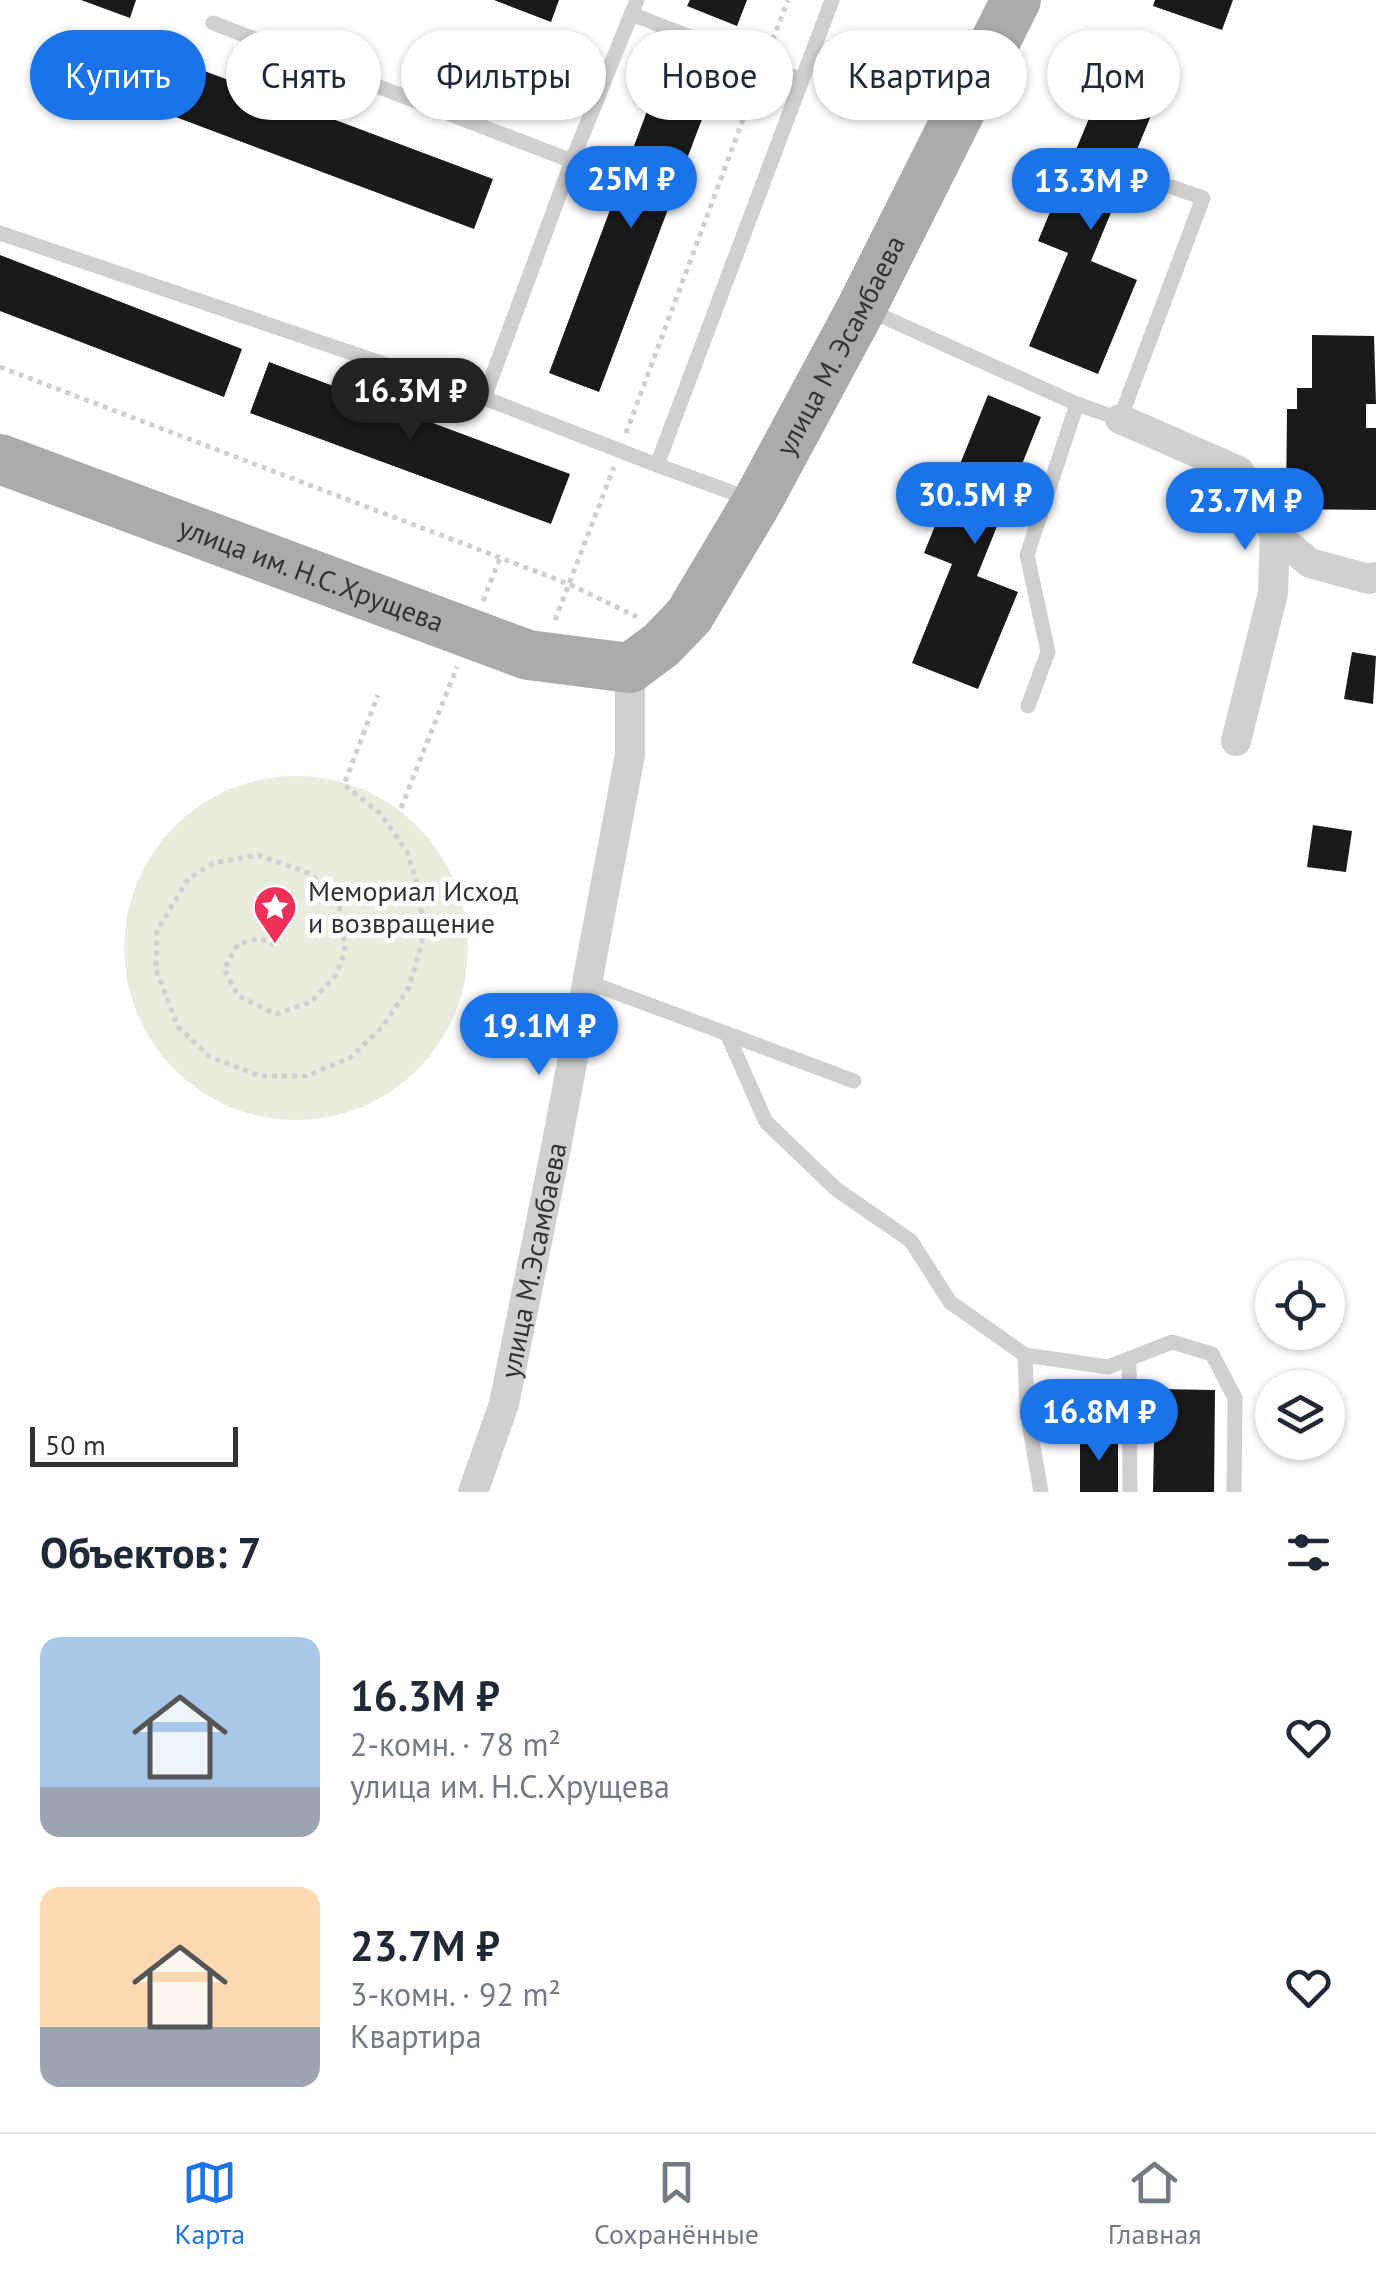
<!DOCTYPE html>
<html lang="ru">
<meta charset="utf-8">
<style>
body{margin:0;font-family:"PT Sans",sans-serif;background:#f6f6f7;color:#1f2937;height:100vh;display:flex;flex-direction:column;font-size:38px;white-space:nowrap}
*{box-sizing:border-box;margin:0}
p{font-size:32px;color:#747a83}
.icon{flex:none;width:55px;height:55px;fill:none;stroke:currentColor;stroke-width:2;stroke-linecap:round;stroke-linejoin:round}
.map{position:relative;height:1492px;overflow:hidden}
.drawer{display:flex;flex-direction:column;background:#fff;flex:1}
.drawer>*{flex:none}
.guide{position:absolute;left:30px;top:30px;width:1318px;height:90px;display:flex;gap:20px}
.fabs{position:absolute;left:1255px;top:1260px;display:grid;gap:20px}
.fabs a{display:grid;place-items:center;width:90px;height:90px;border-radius:50%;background:#fff;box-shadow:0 2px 8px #0004;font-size:50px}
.scale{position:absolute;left:30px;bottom:25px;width:208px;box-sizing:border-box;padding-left:10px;border:5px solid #333;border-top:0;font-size:28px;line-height:35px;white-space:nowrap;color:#333;-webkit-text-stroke:8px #fff;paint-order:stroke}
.price{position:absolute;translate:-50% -85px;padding:0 22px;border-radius:35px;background:#1a73e8;color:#fff;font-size:32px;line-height:65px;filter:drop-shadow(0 2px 5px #0008)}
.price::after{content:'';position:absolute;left:50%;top:60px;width:30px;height:22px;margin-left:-15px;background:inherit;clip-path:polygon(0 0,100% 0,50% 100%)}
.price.current{background:#222;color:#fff}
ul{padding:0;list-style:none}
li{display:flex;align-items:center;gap:30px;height:250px;padding:0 40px}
li span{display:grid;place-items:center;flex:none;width:280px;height:200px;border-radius:20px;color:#555}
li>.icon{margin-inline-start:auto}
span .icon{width:120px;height:120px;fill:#fffc;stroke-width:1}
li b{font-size:42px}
h2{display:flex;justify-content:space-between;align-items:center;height:120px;padding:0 40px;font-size:42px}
.tag{padding:0 35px;border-radius:45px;background:#fff;box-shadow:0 2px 8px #0004;font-size:35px;line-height:90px}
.tag.current{background:#1a73e8;color:#fff}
.dock{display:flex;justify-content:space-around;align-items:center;height:140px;border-top:2px solid #e0e1e3;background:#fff;font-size:28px;color:#747a83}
.dock a{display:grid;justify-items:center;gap:5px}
.dock .current{color:#1a73e8}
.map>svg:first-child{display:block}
.green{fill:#e8edde}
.building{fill:#1a1a1a}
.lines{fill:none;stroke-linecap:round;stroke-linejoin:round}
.path{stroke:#d0d0d0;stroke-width:5;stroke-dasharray:5 5;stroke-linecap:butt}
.lane{stroke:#d0d0d0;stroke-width:15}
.street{stroke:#d0d0d0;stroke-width:30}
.primary{stroke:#ababab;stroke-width:50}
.labels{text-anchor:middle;stroke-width:10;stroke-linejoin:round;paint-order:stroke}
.street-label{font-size:28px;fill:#333;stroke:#fff}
.poi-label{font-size:28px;fill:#333;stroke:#fff;text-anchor:start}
</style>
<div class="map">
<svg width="1376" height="1492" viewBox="0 0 1376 1492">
<rect width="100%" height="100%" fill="#fff"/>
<circle class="green" cx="296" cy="948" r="172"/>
<g class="building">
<polygon points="81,0 136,0 130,18"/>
<polygon points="494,0 559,0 551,22"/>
<polygon points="690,0 747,0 737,26 687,6"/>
<polygon points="1155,0 1233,0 1222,30 1153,6"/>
<polygon points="191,66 493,179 474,229 173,116"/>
<polygon points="662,71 713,90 599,392 549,373"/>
<polygon points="1105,80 1157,101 1091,261 1137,280 1098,374 1029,346 1068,253 1038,241"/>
<polygon points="0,255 242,349 224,397 0,311"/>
<polygon points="1312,335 1374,336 1376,404 1366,404 1366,428 1376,428 1376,510 1286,509 1287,409 1297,409 1297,388 1312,388"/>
<polygon points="269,362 570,474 551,524 250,413"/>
<polygon points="988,395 1041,417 977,576 1018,592 978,689 912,663 952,564 924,553"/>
<polygon points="1352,652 1376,656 1373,704 1344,699"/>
<polygon points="1313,825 1352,831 1346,872 1307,867"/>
<polygon points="1155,1389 1215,1390 1214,1492 1153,1492"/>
<rect x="1080" y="1436" width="38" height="56"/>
</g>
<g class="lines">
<g class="path">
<polyline points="769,49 788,0"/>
<polyline points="0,367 569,584 637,617"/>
<polyline points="626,433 757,82"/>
<polyline points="483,601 500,558"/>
<polyline points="555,620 614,467"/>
<polyline points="401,808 457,667"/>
<polyline points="275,945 259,938 238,944 224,969 238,996 276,1014 311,1002 336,975 345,951 339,904 311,874 258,855 213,863 188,879 157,931 156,970 178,1027 210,1057 260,1076 306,1076 350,1058 383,1026 409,987 422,943 421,896 407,852 381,814 344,785 378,695"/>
</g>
<g class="lane">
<polyline points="631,14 802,80"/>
<polyline points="213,23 572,161"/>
<polyline points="0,233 484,398 657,465"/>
<polyline points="866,309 1077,404 1027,555 1048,652 1028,706"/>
<polyline points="484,398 572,161 637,0"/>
<polyline points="1077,404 1120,419 1203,198 1172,187"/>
<polyline points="750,499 657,465 832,0"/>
<polyline points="588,982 854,1081"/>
<polyline points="727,1034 766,1122 836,1189 911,1241 950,1302 1025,1355 1108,1367 1172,1342 1212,1354 1235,1398 1234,1492"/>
<polyline points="1025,1355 1027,1411 1041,1492"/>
<polyline points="1129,1359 1130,1492"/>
</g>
<g class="street">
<polyline points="1120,419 1239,471 1275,534 1273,593 1236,741"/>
<polyline points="1275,534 1310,563 1369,579 1376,577"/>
<path id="s1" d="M473 1492 504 1404 556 1148 630 755V668"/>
</g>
<path class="primary" id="s2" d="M0 459 528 655 630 668 661 645 689 616 757 502 862 307 1016 0"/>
</g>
<defs>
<g id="sight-pin" transform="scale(2.25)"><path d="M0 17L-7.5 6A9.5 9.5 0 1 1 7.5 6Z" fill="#ef2f58" stroke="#fff"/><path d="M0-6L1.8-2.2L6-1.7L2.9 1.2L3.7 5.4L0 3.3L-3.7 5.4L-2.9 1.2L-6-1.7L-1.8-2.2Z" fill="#fff"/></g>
</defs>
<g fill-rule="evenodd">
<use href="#sight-pin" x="275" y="907"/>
</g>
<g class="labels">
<g class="street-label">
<text dy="10" stroke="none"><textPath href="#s2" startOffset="1055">улица М. Эсамбаева</textPath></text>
<text dy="10" stroke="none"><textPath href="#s2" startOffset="332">улица им. Н.С.Хрущева</textPath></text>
<text dy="10" stroke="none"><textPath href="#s1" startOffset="240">улица М.Эсамбаева</textPath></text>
</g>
<g class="poi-label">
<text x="308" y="901">Мемориал Исход<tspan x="308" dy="32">и возвращение</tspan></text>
</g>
</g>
</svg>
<div class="fabs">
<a><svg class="icon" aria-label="locate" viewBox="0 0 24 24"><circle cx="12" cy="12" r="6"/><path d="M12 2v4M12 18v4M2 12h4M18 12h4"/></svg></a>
<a><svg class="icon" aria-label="layers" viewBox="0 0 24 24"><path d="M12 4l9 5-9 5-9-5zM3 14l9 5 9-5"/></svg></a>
</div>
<div class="scale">50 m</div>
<b class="price" style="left:631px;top:231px">25M ₽</b>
<b class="price" style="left:1091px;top:233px">13.3M ₽</b>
<b class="price current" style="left:410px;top:443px">16.3M ₽</b>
<b class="price" style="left:975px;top:547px">30.5M ₽</b>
<b class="price" style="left:1245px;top:553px">23.7M ₽</b>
<b class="price" style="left:539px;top:1078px">19.1M ₽</b>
<b class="price" style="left:1099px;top:1464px">16.8M ₽</b>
<div class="guide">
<a class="tag current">Купить</a>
<a class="tag">Снять</a>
<a class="tag">Фильтры</a>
<a class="tag">Новое</a>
<a class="tag">Квартира</a>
<a class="tag">Дом</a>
</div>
</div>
<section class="drawer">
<h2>Объектов: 7<svg class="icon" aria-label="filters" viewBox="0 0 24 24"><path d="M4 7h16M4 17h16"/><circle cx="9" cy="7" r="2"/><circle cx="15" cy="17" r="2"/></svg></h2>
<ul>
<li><span style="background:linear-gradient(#a9c7e8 75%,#9aa5b1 0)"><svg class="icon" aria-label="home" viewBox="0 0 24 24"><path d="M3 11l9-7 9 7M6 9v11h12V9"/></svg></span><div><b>16.3M ₽</b><p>2-комн. · 78 m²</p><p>улица им. Н.С.Хрущева</p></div><svg class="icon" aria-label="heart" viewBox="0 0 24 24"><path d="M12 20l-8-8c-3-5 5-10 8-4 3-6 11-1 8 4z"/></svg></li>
<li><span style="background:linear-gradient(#ffd9b3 70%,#9aa5b1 0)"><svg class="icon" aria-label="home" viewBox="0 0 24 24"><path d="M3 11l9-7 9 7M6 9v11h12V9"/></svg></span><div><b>23.7M ₽</b><p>3-комн. · 92 m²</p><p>Квартира</p></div><svg class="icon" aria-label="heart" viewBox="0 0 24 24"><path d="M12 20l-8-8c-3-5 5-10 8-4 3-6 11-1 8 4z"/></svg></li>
</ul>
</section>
<nav class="dock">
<a class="current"><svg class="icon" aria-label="map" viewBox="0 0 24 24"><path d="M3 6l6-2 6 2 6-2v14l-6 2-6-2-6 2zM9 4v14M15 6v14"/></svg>Карта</a>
<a><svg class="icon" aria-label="saved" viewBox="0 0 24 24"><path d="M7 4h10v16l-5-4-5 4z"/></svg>Сохранённые</a>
<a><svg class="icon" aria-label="home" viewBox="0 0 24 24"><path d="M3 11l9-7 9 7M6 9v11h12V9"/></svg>Главная</a>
</nav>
